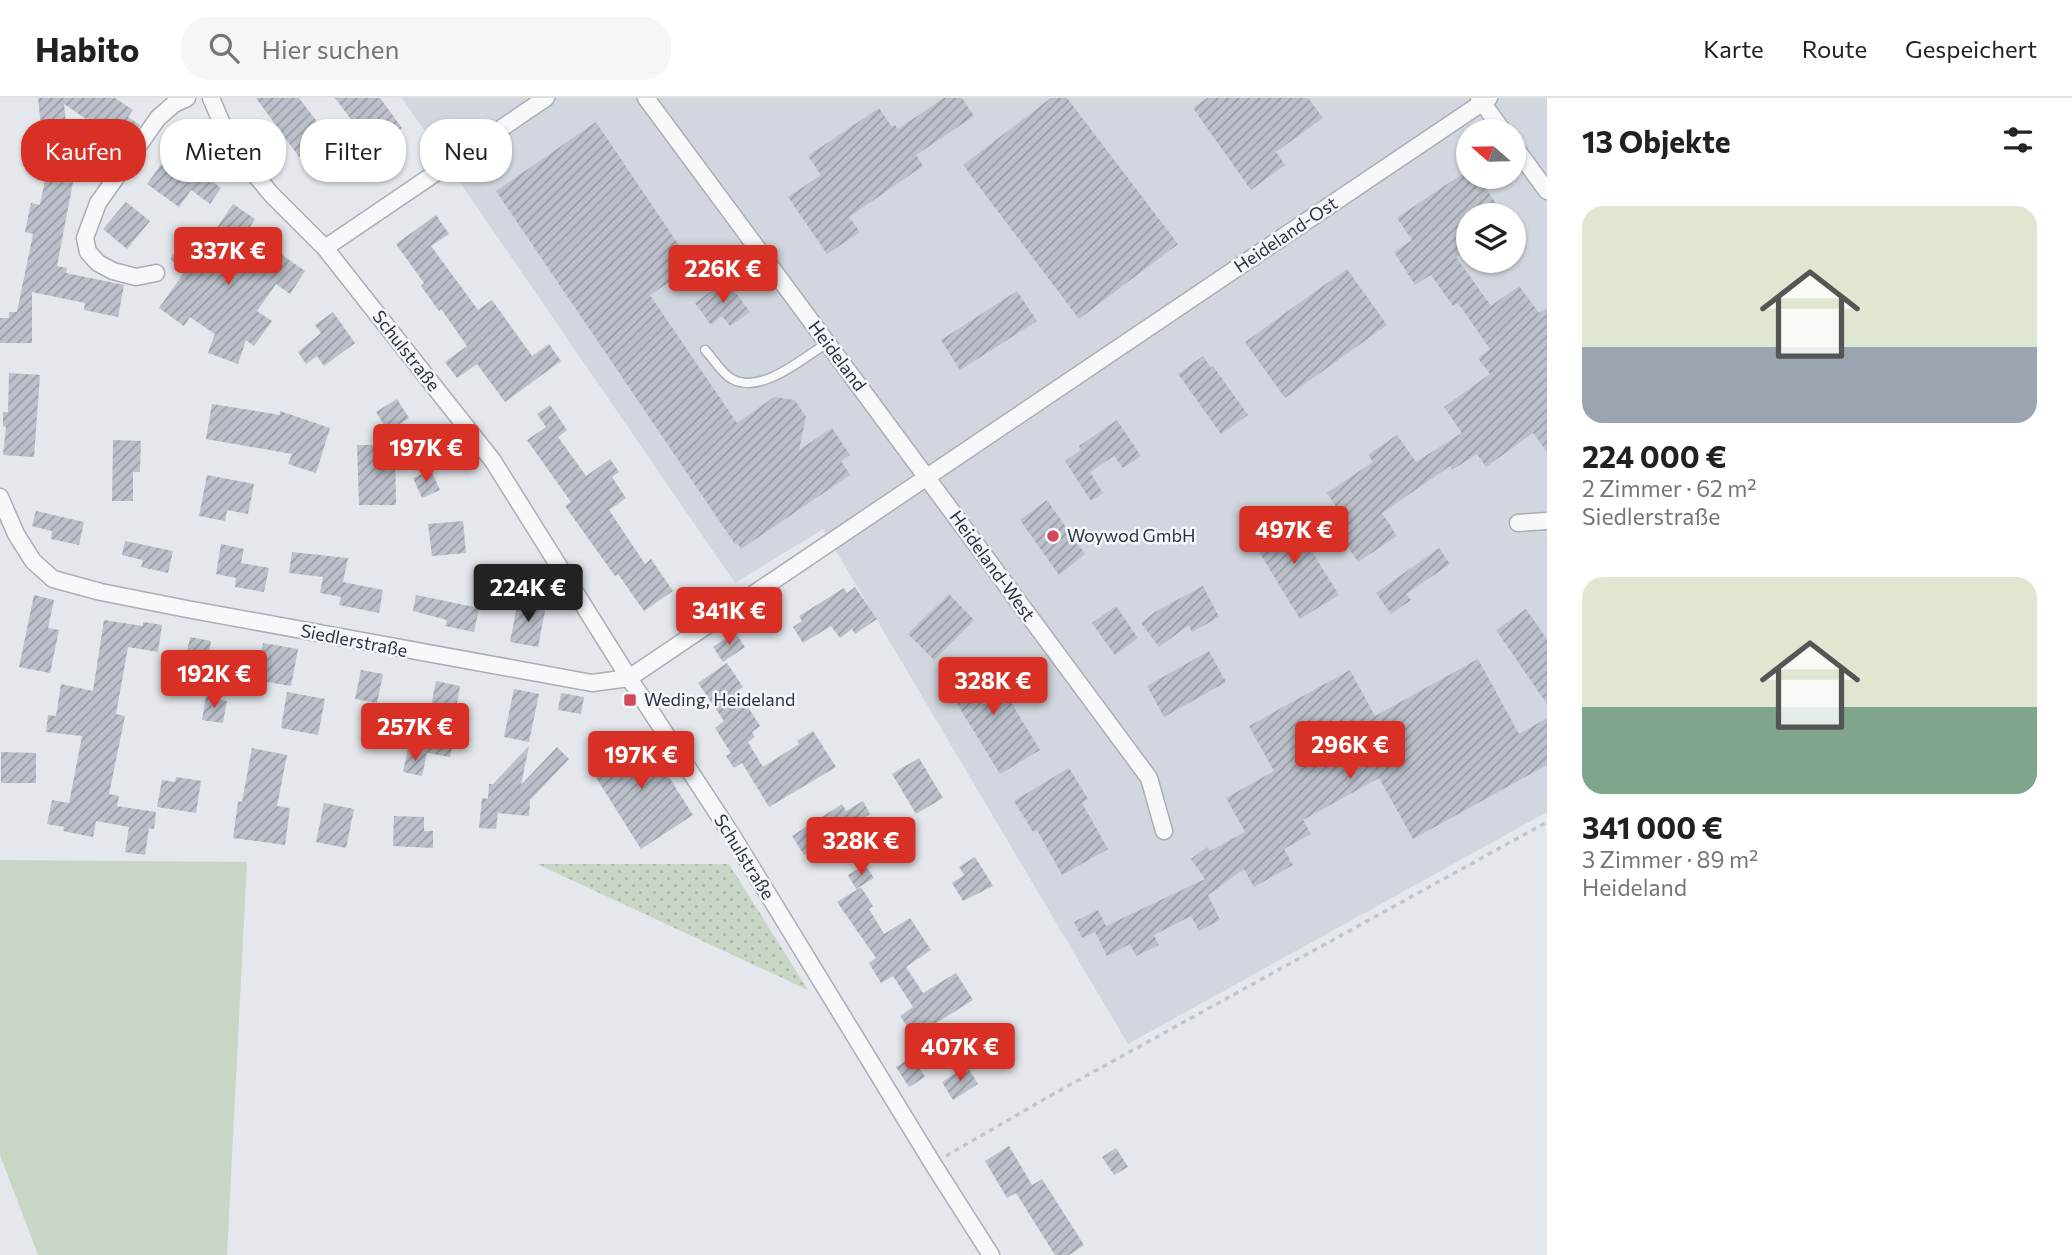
<!DOCTYPE html>
<html lang="de">
<meta charset="utf-8">
<style>
body{margin:0;font-family:Commissioner,sans-serif;background:#f6f6f6;color:#202124;height:100vh;display:flex;flex-direction:column;font-size:26px;white-space:nowrap}
*{box-sizing:border-box;margin:0}
p{font-size:23px;color:#757577}
.icon{flex:none;width:38px;height:38px;fill:none;stroke:currentColor;stroke-width:2;stroke-linecap:round;stroke-linejoin:round}
.map{position:relative;flex:1;overflow:hidden}
.side{display:flex;flex-direction:column;background:#fff;width:525px}
.side>*{flex:none}
.guide{position:absolute;left:21px;top:21px;width:665px;height:63px;display:flex;gap:14px}
.needle{width:46px;rotate:290deg}
.fabs{position:absolute;left:1456px;top:21px;display:grid;gap:14px}
.fabs a{display:grid;place-items:center;width:70px;height:70px;border-radius:50%;background:#fff;box-shadow:0 2px 5px #0004;font-size:35px}
.price{position:absolute;translate:-50% -60px;padding:0 16px;border-radius:7px;background:#d93025;color:#fff;font-size:23px;line-height:46px;filter:drop-shadow(0 2px 4px #0008)}
.price::after{content:'';position:absolute;left:50%;top:42px;width:21px;height:16px;margin-left:-10px;background:inherit;clip-path:polygon(0 0,100% 0,50% 100%)}
.price.selected{background:#222;color:#fff}
ul{padding:0;list-style:none}
li{display:grid;align-content:center;gap:14px;height:371px;padding:0 35px}
li span{display:grid;place-items:center;height:217px;border-radius:21px;color:#555}
li>.icon{margin-inline-start:auto}
span .icon{width:126px;height:126px;fill:#fffc;stroke-width:1}
li b{font-size:30px}
h2{display:flex;justify-content:space-between;align-items:center;height:84px;padding:0 35px;font-size:30px}
.pill{padding:0 24px;border-radius:28px;background:#fff;box-shadow:0 2px 5px #0004;font-size:24px;line-height:63px}
.pill.selected{background:#d93025;color:#fff}
header{display:flex;align-items:center;gap:42px;box-sizing:border-box;height:98px;padding:0 35px;background:#fff;border-bottom:2px solid #e0e0e0}
header strong{font-size:33px}
nav{display:flex;gap:38px;margin-inline-start:auto;font-size:24px}
.search{width:490px;height:63px;background:#f6f6f6;display:flex;align-items:center;gap:18px;box-sizing:border-box;padding:0 24px;border-radius:28px;color:#757577;font-size:26px}
main{display:flex;flex:1;min-height:0}
.map>svg:first-child{display:block}
.built{fill:#d2d6de;fill-rule:evenodd}
.grass{fill:#c9d6c5}
.park{fill:url(#park-dots)}
.building{fill:url(#building-hatch)}
.lines{fill:none;stroke-linecap:round;stroke-linejoin:round}
.lane-casing{stroke:#a9aeb7;stroke-width:11}
.street-casing{stroke:#a9aeb7;stroke-width:19}
.path{stroke:#c2c5cb;stroke-width:3.5;stroke-dasharray:5 5;stroke-linecap:butt}
.lane{stroke:#f7f8fa;stroke-width:8}
.street{stroke:#f7f8fa;stroke-width:16}
.poi-dot{fill:#d1495b;stroke:#f4f6f9;stroke-width:2.5}
.labels{text-anchor:middle;stroke-width:5;stroke-linejoin:round;paint-order:stroke}
.street-label{font-size:18px;fill:#2b3445;stroke:#f4f6f9}
.poi-label{font-size:18px;fill:#2b3445;stroke:#f4f6f9;text-anchor:start}
</style>
<header>
<strong>Habito</strong>
<div class="search"><svg class="icon" aria-label="search" viewBox="0 0 24 24"><circle cx="10" cy="10" r="6"/><path d="M15 15l6 6"/></svg>Hier suchen</div>
<nav><a>Karte</a><a>Route</a><a>Gespeichert</a></nav>
</header>
<main>
<div class="map">
<svg width="1547" height="1157" viewBox="0 0 1547 1157">
<defs>
<pattern id="park-dots" width="8" height="8" patternUnits="userSpaceOnUse" patternTransform="scale(1.75)"><rect width="8" height="8" fill="#c9d6c5"/><path d="M2 2h.1M6 6h.1" fill="none" stroke="#adb8ab" stroke-width="1.8" stroke-linecap="round"/></pattern>
<pattern id="building-hatch" width="6" height="6" patternUnits="userSpaceOnUse" patternTransform="scale(1.75)"><rect width="6" height="6" fill="#bbc0ca"/><path d="M-1 1l2-2M0 6l6-6M5 7l2-2" fill="none" stroke="#989da6"/></pattern>
</defs>
<rect width="100%" height="100%" fill="#e4e7ec"/>
<path class="built" d="M402 0H1547V714L1128 946 823 431 735 485ZM1468 33H1514V79H1468ZM1468 117H1514V163H1468Z"/>
<polygon class="grass" points="0,762 247,764 227,1157 38,1157 0,1057"/>
<polygon class="park" points="537,766 729,766 808,892"/>
<g class="building">
<polygon points="38,0 115,0 133,12 128,19 140,27 126,46 123,46 64,6 66,25 41,28"/>
<polygon points="256,0 299,0 349,66 326,83 305,55 299,59"/>
<polygon points="335,0 380,0 402,30 373,51"/>
<polygon points="944,0 962,0 974,18 916,57 923,68 849,119 860,134 827,156 788,99 821,77 808,58 879,10 892,29 895,27 898,31"/>
<polygon points="1051,0 1067,0 1178,146 1079,221 963,67"/>
<polygon points="1207,0 1308,0 1323,20 1276,54 1285,67 1251,92 1193,10"/>
<polygon points="596,24 693,168 650,197 737,325 774,299 795,302 806,319 799,352 832,330 850,357 841,363 850,377 741,451 737,445 735,446 496,93"/>
<polygon points="51,52 78,58 57,168 67,170 66,175 124,187 118,219 84,212 85,205 32,194 32,245 0,245 0,220 9,220 9,214 17,214 33,136 25,134 31,105 40,107"/>
<polygon points="172,52 221,90 210,106 191,92 179,109 147,86"/>
<polygon points="1468,72 1468,79 1478,79 1504,117 1468,117 1468,152 1456,159 1491,208 1519,188 1539,215 1547,210 1547,354 1533,335 1486,369 1477,356 1452,372 1450,368 1382,415 1397,438 1358,464 1335,429 1345,422 1327,395 1373,364 1368,357 1397,337 1416,364 1462,335 1444,309 1490,276 1478,260 1490,251 1458,205 1453,208 1431,177 1415,187 1394,154 1412,142 1397,120"/>
<polygon points="126,104 150,123 127,151 103,131"/>
<polygon points="233,106 255,121 240,144 268,164 275,152 305,173 290,196 276,186 257,213 272,223 254,248 246,242 238,266 208,255 215,236 190,219 184,228 159,210 185,173 170,161 181,146 198,158"/>
<polygon points="436,117 449,136 431,148 478,212 492,202 532,258 549,246 561,263 505,304 477,266 457,280 445,264 467,248 441,211 439,213 421,188 424,185 396,146"/>
<polygon points="1347,171 1387,227 1285,300 1245,244"/>
<polygon points="726,182 750,214 730,228 722,218 711,227 695,205"/>
<polygon points="1017,193 1037,223 960,272 941,242"/>
<polygon points="333,214 355,245 324,268 317,258 306,266 298,254 321,235 315,227"/>
<polygon points="1203,258 1211,270 1213,268 1248,317 1221,336 1178,276"/>
<polygon points="9,275 40,277 34,359 3,357 6,329 3,328 3,314 8,314"/>
<polygon points="397,301 409,320 395,329 395,345 376,314"/>
<polygon points="212,306 280,317 280,313 330,330 316,375 288,366 292,356 206,341"/>
<polygon points="550,307 567,332 558,339 586,378 610,361 619,374 612,379 626,400 609,412 645,466 651,461 673,493 644,513 618,476 615,478 565,408 571,404 527,342 546,329 537,316"/>
<polygon points="1117,322 1141,358 1123,370 1114,358 1090,374 1103,395 1091,403 1065,363 1081,352 1079,348"/>
<polygon points="113,342 141,343 140,374 133,374 133,403 112,403"/>
<polygon points="357,347 388,347 395,349 396,407 359,407"/>
<polygon points="431,372 440,392 422,400 413,380"/>
<polygon points="207,377 254,386 248,416 227,412 225,423 199,418"/>
<polygon points="1047,402 1085,456 1059,477 1020,422"/>
<polygon points="36,413 84,424 79,447 51,441 52,433 32,428"/>
<polygon points="1288,415 1339,497 1300,521 1250,439"/>
<polygon points="463,423 466,455 432,458 428,426"/>
<polygon points="125,443 173,453 168,475 141,469 143,462 122,457"/>
<polygon points="221,446 244,451 241,465 269,470 264,494 235,489 236,480 216,476"/>
<polygon points="1439,450 1450,466 1406,496 1411,502 1391,516 1376,495"/>
<polygon points="292,454 348,460 343,484 383,492 379,515 339,507 341,499 320,495 323,479 289,475"/>
<polygon points="506,472 528,476 524,502 501,498"/>
<polygon points="1203,488 1219,519 1192,534 1189,527 1159,549 1141,525 1155,514"/>
<polygon points="855,489 877,521 855,536 852,531 840,540 831,528 803,545 793,529 802,523 799,518 844,490 847,495"/>
<polygon points="949,496 974,522 934,562 908,536"/>
<polygon points="34,497 54,502 48,530 59,532 50,575 19,569"/>
<polygon points="416,497 479,510 474,534 445,528 447,522 413,513"/>
<polygon points="518,503 546,508 538,549 510,544"/>
<polygon points="1116,508 1138,540 1115,557 1092,525"/>
<polygon points="1526,511 1547,541 1547,606 1496,532"/>
<polygon points="104,522 143,528 143,524 162,527 158,554 128,549 116,616 125,618 109,696 119,698 117,708 156,714 154,731 149,730 145,757 125,754 129,729 96,723 93,739 63,733 64,729 47,726 52,702 69,705 82,638 46,634 48,617 56,618 61,586 93,593"/>
<polygon points="735,534 745,549 723,564 713,549"/>
<polygon points="190,539 211,543 209,555 215,556 208,595 180,589"/>
<polygon points="263,545 298,551 291,588 256,582"/>
<polygon points="1209,553 1226,584 1164,619 1147,588"/>
<polygon points="1478,561 1519,636 1547,620 1547,667 1413,741 1379,680 1303,722 1311,736 1284,751 1293,767 1254,789 1244,771 1208,797 1220,822 1199,833 1191,818 1154,837 1159,847 1136,858 1130,846 1107,858 1095,834 1082,840 1074,824 1098,812 1106,828 1205,781 1191,761 1207,749 1210,753 1245,734 1226,700 1274,673 1249,628 1350,572 1375,618"/>
<polygon points="985,562 1040,652 1000,676 945,586"/>
<polygon points="727,565 743,589 738,593 760,628 752,634 755,639 748,644 763,669 799,646 797,643 813,633 836,669 769,709 742,665 734,670 726,658 731,655 715,630 724,623 698,585"/>
<polygon points="361,572 383,576 377,605 355,601"/>
<polygon points="436,583 460,588 453,627 463,629 460,645 453,644 450,659 422,654"/>
<polygon points="514,591 539,596 529,644 504,639"/>
<polygon points="287,594 325,601 318,637 281,630"/>
<polygon points="561,595 584,599 581,616 558,612"/>
<polygon points="206,599 227,603 223,625 202,622"/>
<polygon points="641,635 693,717 641,751 590,670"/>
<polygon points="529,648 521,687 557,649 569,661 530,702 529,718 498,715 496,731 479,730 482,700 488,701 489,686 493,686"/>
<polygon points="252,650 287,657 277,708 290,710 285,747 233,740 238,703 242,704"/>
<polygon points="408,652 427,655 422,678 403,674"/>
<polygon points="1,654 36,655 36,685 1,685"/>
<polygon points="919,660 943,700 916,716 892,676"/>
<polygon points="1069,670 1088,701 1082,705 1108,751 1062,777 1037,732 1033,734 1014,703"/>
<polygon points="176,679 201,683 196,715 157,709 162,682 175,684"/>
<polygon points="863,703 870,716 804,757 792,738 842,706 846,713"/>
<polygon points="324,705 354,711 346,750 316,744"/>
<polygon points="394,718 424,719 424,733 433,733 433,750 393,748"/>
<polygon points="975,759 993,788 963,803 952,785 964,777 959,769"/>
<polygon points="865,767 874,780 856,791 848,777"/>
<polygon points="861,789 873,808 869,811 884,836 910,820 931,852 906,869 923,895 956,875 973,902 914,939 900,918 913,909 893,878 881,885 869,865 876,860 837,804"/>
<polygon points="912,959 925,979 909,989 896,969"/>
<polygon points="967,968 978,986 953,1002 942,984"/>
<polygon points="1009,1048 1032,1087 1042,1081 1084,1147 1069,1157 1055,1157 1016,1095 1007,1100 985,1063"/>
<polygon points="1116,1050 1128,1069 1114,1077 1102,1059"/>
</g>
<g class="lines">
<g class="lane-casing">
<path id="lane" d="M705 252C713 260 722 276 732 281 761 297 803 260 827 245"/>
</g>
<g class="street-casing">
<g id="street">
<polyline points="211,0 226,35 244,63 271,96 325,150 493,363 629,580 733,739 933,1066 991,1157"/>
<polyline points="646,0 1149,680 1164,733"/>
<polyline points="1479,0 1503,33"/>
<polyline points="1514,48 1547,93"/>
<polyline points="325,150 546,0"/>
<polyline points="156,175 136,179 113,173 98,165 88,154 85,140 98,105 158,20 174,6 187,0"/>
<polyline points="0,399 16,436 33,463 53,481 101,494 187,511 592,585 629,580 1489,0"/>
<polyline points="1518,425 1547,423"/>
</g>
</g>
<polyline class="path" points="946,1058 1055,995 1547,724"/>
<use href="#lane" class="lane"/>
<use href="#street" class="street"/>
</g>
<g class="poi-dot">
<circle cx="1053" cy="438" r="7"/>
<rect x="623" y="595" width="14" height="14" rx="3.5"/>
</g>
<g class="labels">
<g class="street-label">
<text transform="translate(1286 137) rotate(-34)" y="6">Heideland-Ost</text>
<text transform="translate(406 253) rotate(52)" y="6">Schulstraße</text>
<text transform="translate(837 258) rotate(53)" y="6">Heideland</text>
<text transform="translate(992 468) rotate(54)" y="6">Heideland-West</text>
<text transform="translate(354 543) rotate(11)" y="6">Siedlerstraße</text>
<text transform="translate(744 759) rotate(58)" y="6">Schulstraße</text>
</g>
<g class="poi-label">
<text x="1067" y="444">Woywod GmbH</text>
<text x="644" y="608">Weding, Heideland</text>
</g>
</g>
</svg>
<div class="fabs">
<a><svg class="needle" viewBox="-14 -14 28 28"><path d="M0-13l5 13h-10z" fill="#e53935"/><path d="M0 13l5-13h-10z" fill="#757577"/></svg></a>
<a><svg class="icon" aria-label="layers" viewBox="0 0 24 24"><path d="M12 4l9 5-9 5-9-5zM3 14l9 5 9-5"/></svg></a>
</div>
<b class="price" style="left:228px;top:189px">337K €</b>
<b class="price" style="left:723px;top:207px">226K €</b>
<b class="price" style="left:426px;top:386px">197K €</b>
<b class="price" style="left:1294px;top:468px">497K €</b>
<b class="price selected" style="left:528px;top:526px">224K €</b>
<b class="price" style="left:729px;top:549px">341K €</b>
<b class="price" style="left:214px;top:612px">192K €</b>
<b class="price" style="left:993px;top:619px">328K €</b>
<b class="price" style="left:415px;top:665px">257K €</b>
<b class="price" style="left:1350px;top:683px">296K €</b>
<b class="price" style="left:641px;top:693px">197K €</b>
<b class="price" style="left:861px;top:779px">328K €</b>
<b class="price" style="left:960px;top:985px">407K €</b>
<div class="guide">
<a class="pill selected">Kaufen</a>
<a class="pill">Mieten</a>
<a class="pill">Filter</a>
<a class="pill">Neu</a>
</div>
</div>
<section class="side">
<h2>13 Objekte<svg class="icon" aria-label="filters" viewBox="0 0 24 24"><path d="M4 7h16M4 17h16"/><circle cx="9" cy="7" r="2"/><circle cx="15" cy="17" r="2"/></svg></h2>
<ul>
<li><span style="background:linear-gradient(#dfe7d0 65%,#9aa5b1 0)"><svg class="icon" aria-label="home" viewBox="0 0 24 24"><path d="M3 11l9-7 9 7M6 9v11h12V9"/></svg></span><div><b>224 000 €</b><p>2 Zimmer · 62 m²</p><p>Siedlerstraße</p></div></li>
<li><span style="background:linear-gradient(#dfe7d0 60%,#7fa58c 0)"><svg class="icon" aria-label="home" viewBox="0 0 24 24"><path d="M3 11l9-7 9 7M6 9v11h12V9"/></svg></span><div><b>341 000 €</b><p>3 Zimmer · 89 m²</p><p>Heideland</p></div></li>
</ul>
</section>
</main>
